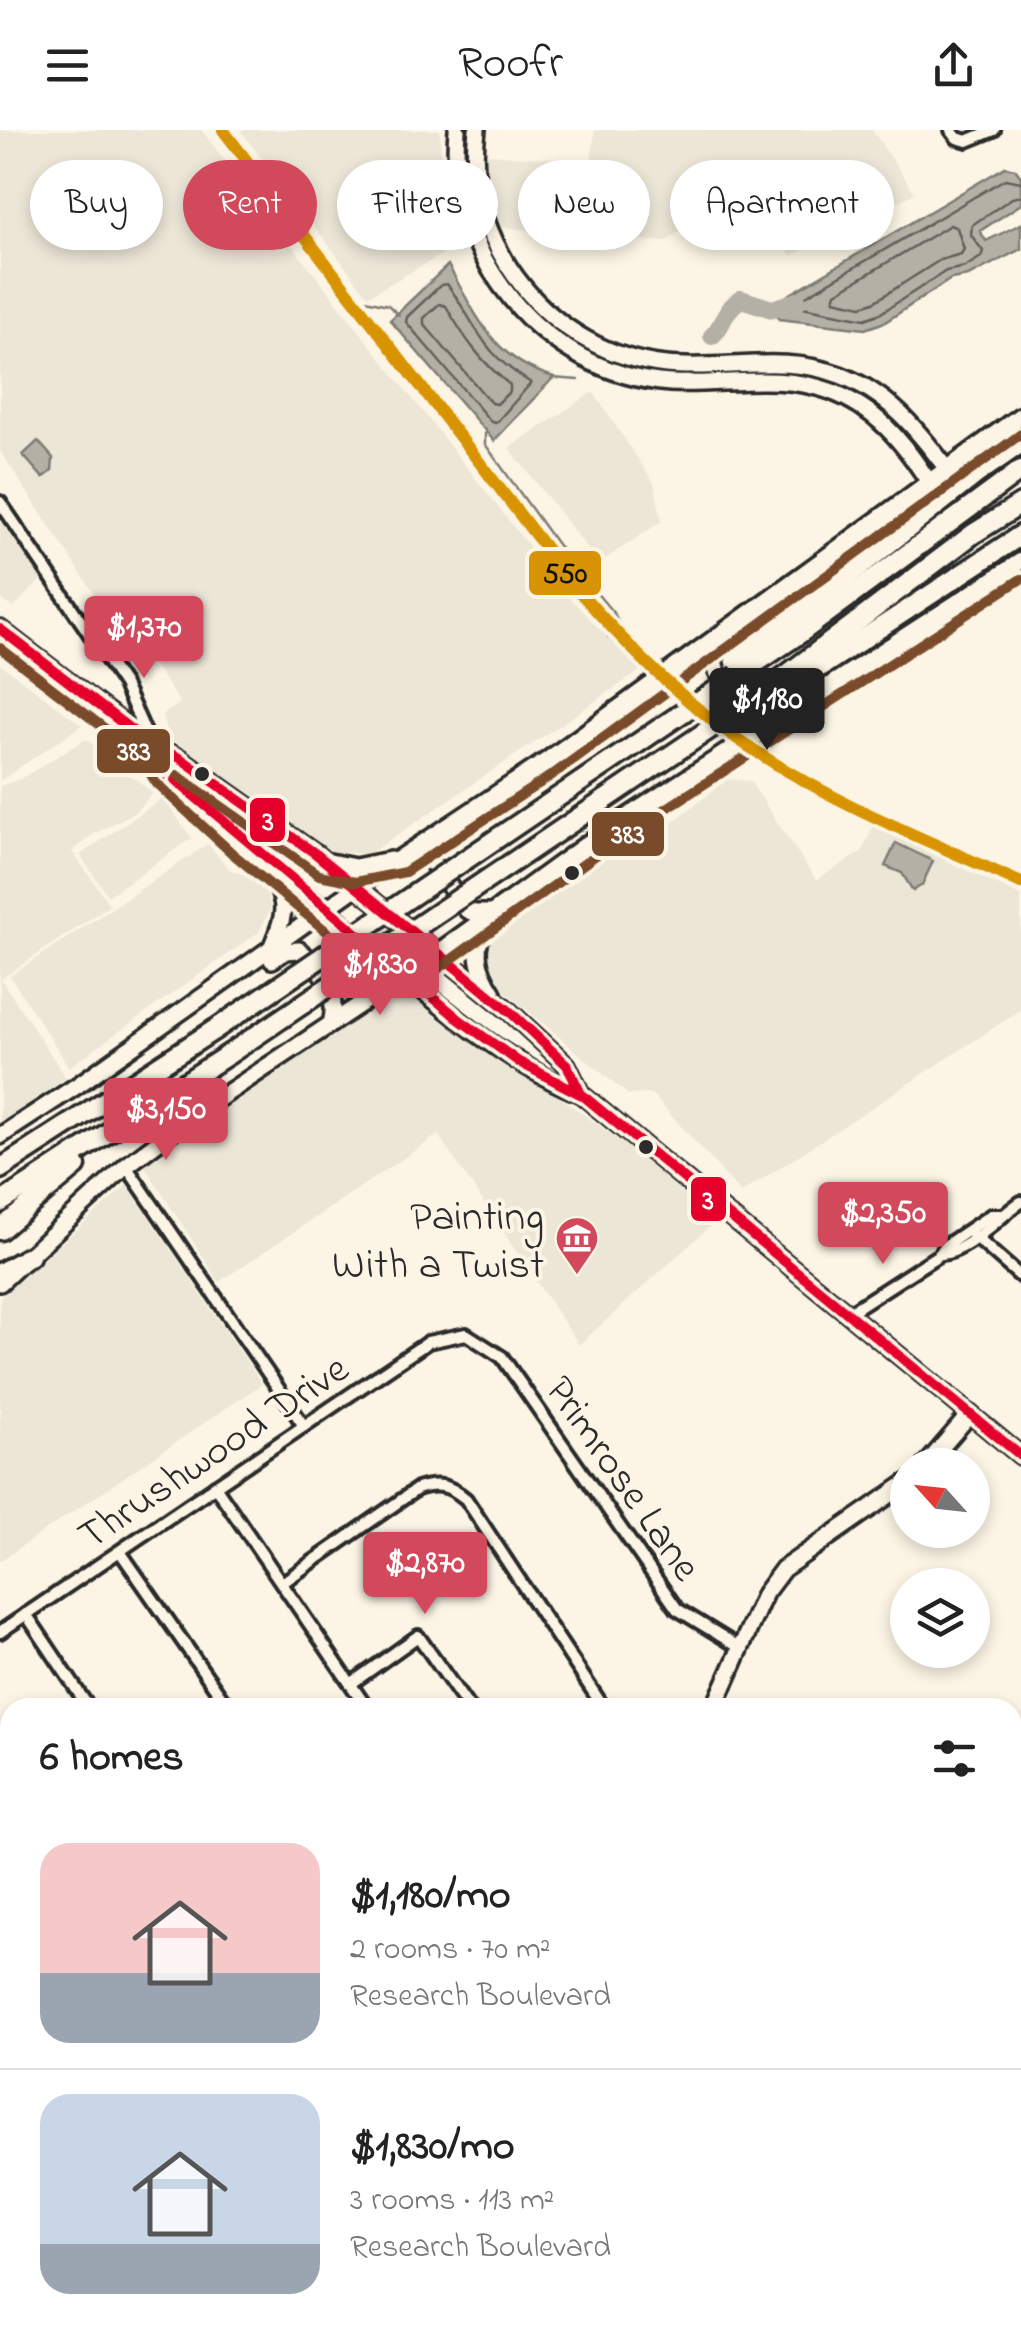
<!DOCTYPE html>
<meta charset="utf-8">
<style>
body{margin:0;font-family:"Indie Flower",sans-serif;background:#f2f2f2;color:#222;height:100vh;display:flex;flex-direction:column;font-size:38px;white-space:nowrap}
*{box-sizing:border-box;margin:0}
p{font-size:32px;color:#767676}
.icon{flex:none;width:55px;height:55px;fill:none;stroke:currentColor;stroke-width:2;stroke-linecap:round;stroke-linejoin:round}
.map{position:relative;flex:1;overflow:hidden}
.drawer{position:absolute;left:0px;top:1568px;width:1022px;height:642px;display:flex;flex-direction:column;background:#fff;border-radius:30px 30px 0 0;box-shadow:0 5px 15px #0003}
.drawer>*{flex:none}
.guide{position:absolute;left:30px;top:30px;width:962px;height:90px;display:flex;gap:20px}
.needle{width:65px;rotate:297deg}
.buttons{position:absolute;left:890px;top:1318px;display:grid;gap:20px}
.buttons a{display:grid;place-items:center;width:100px;height:100px;border-radius:50%;background:#fff;box-shadow:0 5px 15px #0003;font-size:50px}
.price{position:absolute;translate:-50% -85px;padding:0 22px;border-radius:10px;background:#d1495b;color:#fff;font-size:32px;line-height:65px;filter:drop-shadow(0 2px 5px #0008)}
.price::after{content:'';position:absolute;left:50%;top:60px;width:30px;height:22px;margin-left:-15px;background:inherit;clip-path:polygon(0 0,100% 0,50% 100%)}
.price.current{background:#222;color:#fff}
ul{padding:0;list-style:none}
li{display:flex;align-items:center;gap:30px;height:250px;padding:0 40px}
li+li{border-top:2px solid #e0e0e0}
li span{display:grid;place-items:center;flex:none;width:280px;height:200px;border-radius:30px;color:#555}
li>.icon{margin-inline-start:auto}
span .icon{width:120px;height:120px;fill:#fffc;stroke-width:1}
li b{font-size:42px}
h2{display:flex;justify-content:space-between;align-items:center;height:120px;padding:0 40px;font-size:42px}
.chip{padding:0 35px;border-radius:45px;background:#fff;box-shadow:0 5px 15px #0003;font-size:35px;line-height:90px}
.chip.current{background:#d1495b;color:#fff}
header{display:flex;justify-content:space-between;align-items:center;height:130px;padding:0 40px;background:#fff;font-size:45px;font-weight:600}
.map>svg:first-child{display:block}
.built{fill:#ece6d7}
.green{fill:#ded8ca;stroke:#84827a;stroke-width:2.5}
.water{fill:#b4b0a5;stroke:#7d7b74;stroke-width:2.5}
.lines{fill:none;stroke-linecap:round;stroke-linejoin:round}
.shore{stroke:#62605c;stroke-width:2.5}
.stream{stroke:#7d7b74;stroke-width:2.5}
.river{stroke:#b4b0a5;stroke-width:18}
.street-casing{stroke:#2b2b2b;stroke-width:18}
.secondary-casing{stroke:#2b2b2b;stroke-width:22}
.highway-casing{stroke:#2b2b2b;stroke-width:25}
.street{stroke:#fcf5e5;stroke-width:10}
.secondary{stroke:#fcf5e5;stroke-width:15}
.highway{stroke:#fcf5e5;stroke-width:18}
.highway-bridge-casing{stroke:#2b2b2b;stroke-width:25;stroke-linecap:butt}
.highway-bridge{stroke:#fcf5e5;stroke-width:18}
.bus-1-casing{stroke:#fcf5e5;stroke-width:18}
.bus-2-casing{stroke:#fcf5e5;stroke-width:18}
.bus-1{stroke:#e4002b;stroke-width:10}
.bus-2{stroke:#7a4b2a;stroke-width:10}
.rail-1-casing{stroke:#fcf5e5;stroke-width:20}
.rail-1{stroke:#d89406;stroke-width:12}
.bus-dot{fill:#2b2b2b;stroke:#fcf5e5;stroke-width:4}
.labels{text-anchor:middle;stroke-width:8;stroke-linejoin:round;paint-order:stroke}
.poi-label{font-size:42px;fill:#2b2b2b;stroke:#fcf5e5;text-anchor:end}
.street-label{font-size:42px;fill:#2b2b2b;stroke:#fcf5e5}
.line-badge{stroke:#fcf5e5;stroke-width:4}
.badge-label{font-size:28px;text-anchor:middle;font-weight:bold;fill:#fff}
.pale-badge-label{font-size:28px;text-anchor:middle;font-weight:bold;fill:#111}
</style>
<header><svg class="icon" aria-label="menu" viewBox="0 0 24 24"><path d="M4 6h16M4 12h16M4 18h16"/></svg>Roofr<svg class="icon" aria-label="share" viewBox="0 0 24 24"><path d="M12 15V3M7 8l5-5 5 5M5 13v7h14v-7"/></svg></header>
<div class="map">
<svg width="1021" height="2208" viewBox="0 0 1021 2208">
<rect width="100%" height="100%" fill="#fcf5e5"/>
<filter id="ink" filterUnits="userSpaceOnUse"><feTurbulence type="fractalNoise" baseFrequency=".01" numOctaves="2"/><feDisplacementMap in="SourceGraphic" scale="20" xChannelSelector="R" yChannelSelector="G"/><feConvolveMatrix kernelMatrix="1 2 1 2 8 2 1 2 1" color-interpolation-filters="sRGB"/></filter>
<g filter="url(#ink)">
<g class="built">
<polygon points="0,0 201,0 568,466 640,541 369,724 332,722 169,609 162,585 180,573 139,513 130,518 0,321"/>
<polygon points="240,0 440,0 442,52 459,115 368,166"/>
<polygon points="595,0 872,0 915,63 791,126 744,59 665,112 500,97 487,52 486,24 591,31"/>
<polygon points="593,262 654,353 662,391 599,433 509,318"/>
<polygon points="0,382 45,446 13,478 0,468"/>
<polygon points="0,534 82,595 0,651"/>
<polygon points="86,609 153,663 135,682 92,705 72,721 110,775 1,849 66,948 0,993 0,656 20,649"/>
<polygon points="728,649 750,651 816,750 862,722 873,696 1021,766 1021,880 741,1063 652,964 628,965 501,858 490,843 486,816 500,790 591,723 614,717 656,689 672,693"/>
<polygon points="163,668 192,708 108,766 80,725"/>
<polygon points="208,714 229,739 262,753 271,777 259,802 69,937 10,846"/>
<polygon points="391,866 420,867 622,1012 716,1091 579,1215 438,1005 219,1152 144,1035 212,984"/>
<polygon points="127,1055 262,1254 0,1431 0,1168"/>
</g>
<polygon class="green" points="0,2051 10,2061 10,2103 0,2093"/>
<g class="water">
<polygon points="1005,37 1015,39 1021,47 1021,74 980,101 986,111 1021,94 1021,119 968,146 951,149 885,192 865,199 779,189 775,173"/>
<path d="M448 135C477 186 493 230 554 247L494 311 390 190Z"/>
<polygon points="38,311 53,328 52,341 43,348 23,325"/>
<polygon points="896,713 933,731 922,755 913,761 902,743 885,736"/>
</g>
<g class="lines">
<g class="shore">
<polyline points="1021,52 1005,49 799,170 797,176 865,189 881,183 946,141 965,137 981,127 983,121 971,105 972,95 1012,68 1021,66"/>
<polygon points="950,95 957,98 964,119 961,124 940,130 874,172 862,176 834,170 836,163"/>
<path d="M447 154C480 199 479 221 531 253L496 293 491 292 406 192 407 187 441 155Z"/>
<path d="M439 174 446 176C464 208 481 232 510 255V261L497 274 491 273 424 194V188Z"/>
</g>
<g class="stream">
<polyline points="366,170 388,175 399,185"/>
<polyline points="552,248 579,250"/>
<polyline points="485,299 485,314 564,424 615,485 619,493 618,497"/>
<polyline points="608,507 609,506"/>
<polyline points="955,2200 961,2208"/>
</g>
<g class="river">
<path d="M712 206C725 195 721 182 741 169L772 179 798 171"/>
<polyline points="0,2073 10,2084"/>
<polyline points="118,2200 126,2208"/>
</g>
<g class="street-casing">
<g id="street">
<polyline points="951,0 957,8 967,11 994,0"/>
<polyline points="0,372 124,555 150,613"/>
<polyline points="126,1036 304,1296"/>
<polyline points="973,1105 1021,1147"/>
<path d="M940 1124C967 1124 999 1086 1021 1072"/>
<polyline points="847,1184 940,1124 945,1116 991,1085 1000,1085"/>
<polyline points="215,1356 367,1578"/>
<polyline points="121,1423 229,1578"/>
<path d="M282 1453 417 1359C438 1352 449 1355 466 1369L604 1578"/>
<polyline points="26,1484 89,1578"/>
<polyline points="0,1502 428,1212 466,1204 502,1227 677,1479 739,1517"/>
<polyline points="352,1553 418,1506 469,1578"/>
<polyline points="0,1635 10,1650"/>
<polyline points="0,1836 10,1850"/>
<polyline points="1012,1885 1021,1879"/>
<polyline points="1012,1959 1021,1972"/>
<polyline points="0,1970 10,1980"/>
<polyline points="1012,2175 1021,2188"/>
<polyline points="0,2176 10,2166"/>
<polyline points="215,2200 222,2208"/>
<polyline points="416,2200 430,2208"/>
<polyline points="732,2200 738,2208"/>
<polyline points="460,2208 467,2200"/>
<polyline points="854,2208 866,2200"/>
</g>
</g>
<g class="secondary-casing">
<g id="secondary">
<path d="M457 0C446 125 544 244 670 253 723 256 778 242 830 261 876 278 903 312 929 352"/>
<path d="M477 0C462 116 552 223 666 235 724 241 784 223 840 245 888 263 917 299 947 339"/>
<polyline points="0,499 151,615 180,628 316,724 508,880 567,935 581,964"/>
<polyline points="725,503 714,531 717,542 752,585 762,590 776,590"/>
<path d="M151 615C190 681 269 732 328 781 403 843 492 928 581 964L1021 1326"/>
<polyline points="437,706 429,721 430,730 467,780 474,783 491,783"/>
<polyline points="330,732 355,737 390,730"/>
<path d="M267 738C288 773 287 780 271 818"/>
<path d="M488 788C473 818 475 835 493 863"/>
<path d="M272 830 286 821 299 820C323 839 339 864 331 894"/>
<polyline points="0,1006 78,955 358,756 546,631 1021,285"/>
<polyline points="0,1153 126,1036 187,990 437,823 602,703 1021,431"/>
<polyline points="926,1335 970,1284"/>
<polyline points="714,1578 765,1463 783,1439 908,1352"/>
<polyline points="879,2200 884,2208"/>
</g>
</g>
<g class="highway-casing">
<g id="highway">
<polyline points="790,492 978,343 1021,313"/>
<polyline points="799,504 1021,340"/>
<polyline points="792,550 822,536 1021,405"/>
<polyline points="760,565 973,404 1021,374"/>
<polyline points="0,1039 214,900"/>
<polyline points="0,1073 229,924"/>
<polyline points="0,1100 76,1036"/>
<polyline points="0,1143 30,1126"/>
</g>
</g>
<use href="#street" class="street"/>
<use href="#secondary" class="secondary"/>
<use href="#highway" class="highway"/>
<g class="highway-bridge-casing">
<g id="highway-bridge">
<polyline points="738,531 790,492"/>
<polyline points="214,900 799,504"/>
<polyline points="229,924 760,565"/>
</g>
</g>
<use href="#highway-bridge" class="highway-bridge"/>
<g class="bus-1-casing">
<g id="bus-1">
<polyline points="0,499 151,615 180,628 316,724 508,880 567,935 581,964 1021,1326"/>
<polyline points="175,650 460,890 519,932 580,964"/>
</g>
</g>
<g class="bus-2-casing">
<g id="bus-2">
<polyline points="0,518 139,625 156,653 233,724 394,857 404,860 413,857 610,715 1021,449"/>
<polyline points="177,645 319,745 355,752 405,742 555,643 1021,304"/>
</g>
</g>
<use href="#bus-1" class="bus-1"/>
<use href="#bus-2" class="bus-2"/>
<g class="rail-1-casing">
<path id="rail-1" d="M223 0 578 460C634 524 694 583 766 628 846 679 935 713 1021 753"/>
</g>
<use href="#rail-1" class="rail-1"/>
</g>
</g>
<defs>
<g id="museum-pin" transform="scale(2.25)"><path d="M0 17L-7.5 6A9.5 9.5 0 1 1 7.5 6Z" fill="#d1495b" stroke="#fcf5e5"/><path d="M0-6L6-3V-2H-6V-3ZM-5-1h2V3h-2ZM-1-1h2V3h-2ZM3-1h2V3H3ZM-6 4H6V6H-6Z" fill="#fff"/></g>
</defs>
<g fill-rule="evenodd">
<use href="#museum-pin" x="577" y="1108"/>
</g>
<g class="bus-dot">
<circle cx="202" cy="644" r="9"/>
<circle cx="572" cy="743" r="9"/>
<circle cx="646" cy="1017" r="9"/>
</g>
<g class="labels">
<g class="poi-label">
<text x="544" y="1099">Painting<tspan x="544" dy="48">With a Twist</tspan></text>
</g>
<g class="street-label">
<text transform="translate(212 1320) rotate(-34)" y="15">Thrushwood Drive</text>
<text transform="translate(625 1347) rotate(55)" y="15">Primrose Lane</text>
</g>
</g>
<g class="line-badge">
<rect x="527" y="419" width="76" height="48" rx="10" fill="#d89406"/>
<rect x="95" y="597" width="77" height="48" rx="10" fill="#7a4b2a"/>
<rect x="248" y="666" width="39" height="48" rx="10" fill="#e4002b"/>
<rect x="590" y="680" width="76" height="48" rx="10" fill="#7a4b2a"/>
<rect x="689" y="1045" width="39" height="48" rx="10" fill="#e4002b"/>
</g>
<g class="badge-label">
<text x="134" y="630">383</text>
<text x="268" y="700">3</text>
<text x="628" y="713">383</text>
<text x="708" y="1079">3</text>
</g>
<g class="pale-badge-label">
<text x="565" y="452">550</text>
</g>
</svg>
<div class="buttons">
<a><svg class="needle" viewBox="-14 -14 28 28"><path d="M0-13l5 13h-10z" fill="#e53935"/><path d="M0 13l5-13h-10z" fill="#767676"/></svg></a>
<a><svg class="icon" aria-label="layers" viewBox="0 0 24 24"><path d="M12 4l9 5-9 5-9-5zM3 14l9 5 9-5"/></svg></a>
</div>
<b class="price" style="left:144px;top:551px">$1,370</b>
<b class="price current" style="left:767px;top:623px">$1,180</b>
<b class="price" style="left:380px;top:888px">$1,830</b>
<b class="price" style="left:166px;top:1033px">$3,150</b>
<b class="price" style="left:883px;top:1137px">$2,350</b>
<b class="price" style="left:425px;top:1487px">$2,870</b>
<div class="guide">
<a class="chip">Buy</a>
<a class="chip current">Rent</a>
<a class="chip">Filters</a>
<a class="chip">New</a>
<a class="chip">Apartment</a>
</div>
<section class="drawer">
<h2>6 homes<svg class="icon" aria-label="filters" viewBox="0 0 24 24"><path d="M4 7h16M4 17h16"/><circle cx="9" cy="7" r="2"/><circle cx="15" cy="17" r="2"/></svg></h2>
<ul>
<li><span style="background:linear-gradient(#f6c9c9 65%,#9aa5b1 0)"><svg class="icon" aria-label="home" viewBox="0 0 24 24"><path d="M3 11l9-7 9 7M6 9v11h12V9"/></svg></span><div><b>$1,180/mo</b><p>2 rooms · 70 m²</p><p>Research Boulevard</p></div></li>
<li><span style="background:linear-gradient(#c9d6e8 75%,#9aa5b1 0)"><svg class="icon" aria-label="home" viewBox="0 0 24 24"><path d="M3 11l9-7 9 7M6 9v11h12V9"/></svg></span><div><b>$1,830/mo</b><p>3 rooms · 113 m²</p><p>Research Boulevard</p></div></li>
</ul>
</section>
</div>
